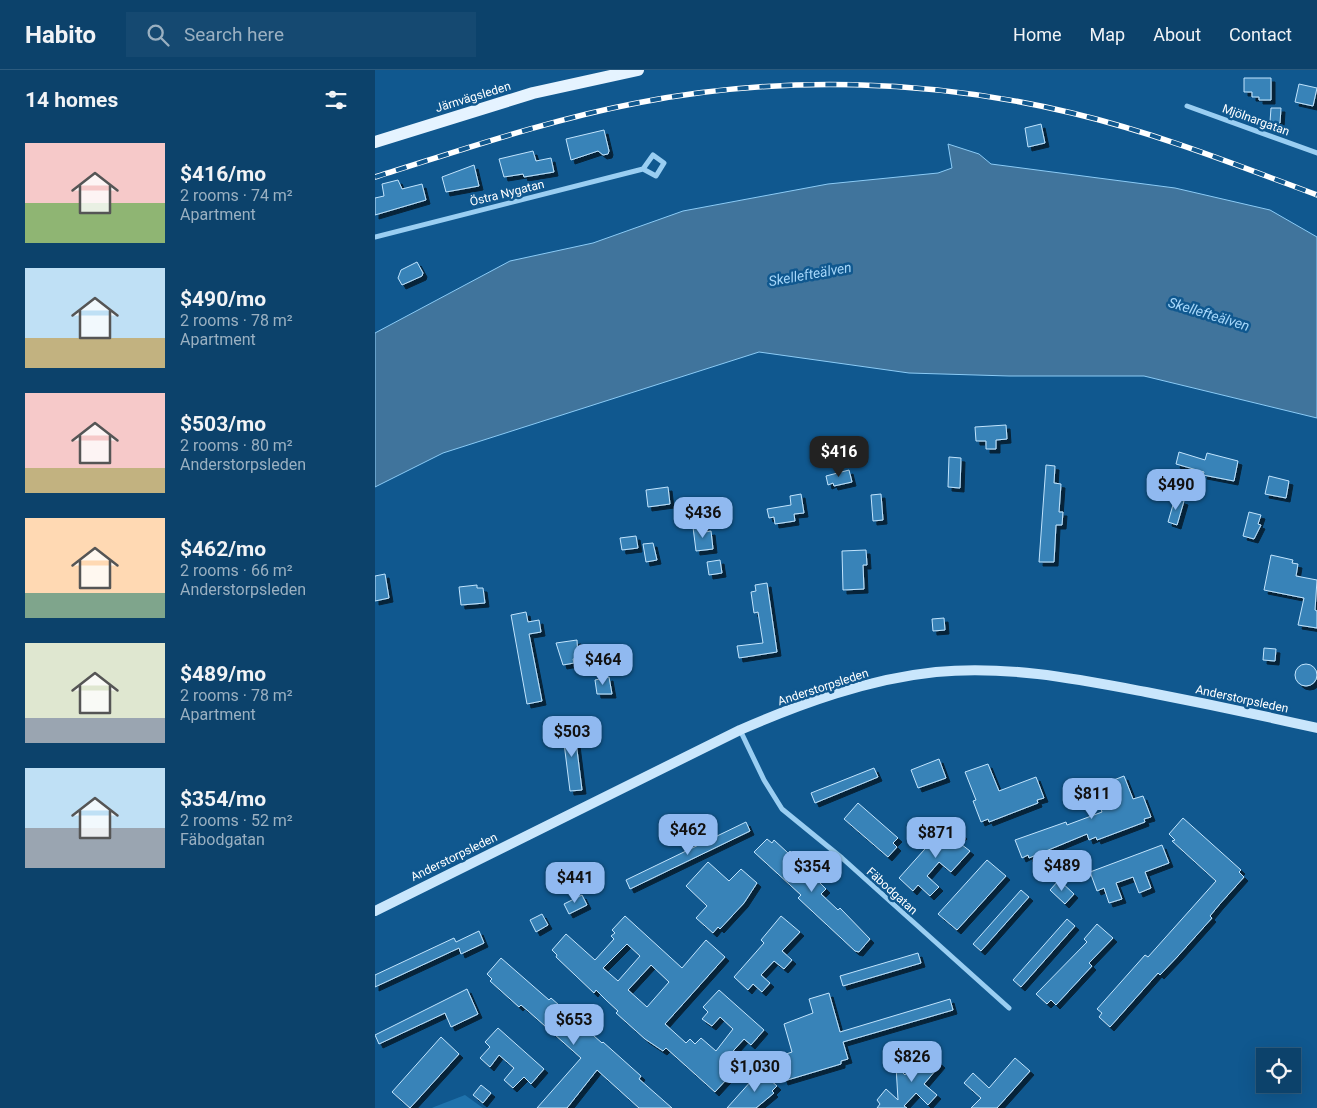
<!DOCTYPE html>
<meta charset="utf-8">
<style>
body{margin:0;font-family:Roboto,sans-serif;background:#154971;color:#f1f3f6;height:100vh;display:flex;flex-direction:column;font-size:19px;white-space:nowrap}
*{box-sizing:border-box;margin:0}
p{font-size:16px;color:#9ab0c1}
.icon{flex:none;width:28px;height:28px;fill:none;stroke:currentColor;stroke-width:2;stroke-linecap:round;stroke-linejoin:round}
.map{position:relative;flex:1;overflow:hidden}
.sheet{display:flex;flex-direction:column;background:#0c426b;width:375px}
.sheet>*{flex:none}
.buttons{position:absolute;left:881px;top:978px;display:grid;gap:10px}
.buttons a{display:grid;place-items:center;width:45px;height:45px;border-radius:0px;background:#0c426b;box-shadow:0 5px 20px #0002,0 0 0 1px #2c5b7e;font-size:25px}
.price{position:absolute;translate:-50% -42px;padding:0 11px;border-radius:10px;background:#90b9f0;color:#111;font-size:16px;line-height:32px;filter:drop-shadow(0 1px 2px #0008)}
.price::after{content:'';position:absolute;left:50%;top:30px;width:15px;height:11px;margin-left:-8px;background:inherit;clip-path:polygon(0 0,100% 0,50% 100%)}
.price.current{background:#222;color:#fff}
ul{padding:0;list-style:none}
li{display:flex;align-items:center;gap:15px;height:125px;padding:0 25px}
li span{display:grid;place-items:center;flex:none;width:140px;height:100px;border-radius:0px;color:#555}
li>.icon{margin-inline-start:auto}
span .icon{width:60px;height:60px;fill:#fffc;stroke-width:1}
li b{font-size:21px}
h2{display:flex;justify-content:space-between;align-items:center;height:60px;padding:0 25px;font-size:21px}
header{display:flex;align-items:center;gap:30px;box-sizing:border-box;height:70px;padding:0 25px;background:#0c426b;border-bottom:1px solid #2c5b7e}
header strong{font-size:24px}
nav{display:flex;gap:28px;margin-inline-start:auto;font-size:18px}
.search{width:350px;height:45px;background:#154971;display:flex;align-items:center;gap:12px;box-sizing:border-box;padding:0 18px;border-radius:0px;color:#9ab0c1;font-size:19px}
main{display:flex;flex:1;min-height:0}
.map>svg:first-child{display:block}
.green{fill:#1f72ac}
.water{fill:#40749c;stroke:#8bcbf6}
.building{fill:#3983b8;stroke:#c1e4fd;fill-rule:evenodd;filter:url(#shadow)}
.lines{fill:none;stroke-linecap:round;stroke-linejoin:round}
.street{stroke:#9acef2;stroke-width:5}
.secondary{stroke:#c9e6fc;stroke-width:10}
.primary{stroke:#e5f3ff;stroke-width:12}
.rail-casing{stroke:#fff;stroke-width:5.5}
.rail{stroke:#10588f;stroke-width:4;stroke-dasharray:11;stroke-linecap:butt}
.labels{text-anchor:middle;stroke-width:5;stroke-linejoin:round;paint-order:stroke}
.street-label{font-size:12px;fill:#fff;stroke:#10588f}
.water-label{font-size:14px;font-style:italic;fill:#a6d7fa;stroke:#10588f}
</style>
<header>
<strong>Habito</strong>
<div class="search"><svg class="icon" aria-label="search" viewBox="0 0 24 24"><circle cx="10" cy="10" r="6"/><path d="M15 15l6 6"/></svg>Search here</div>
<nav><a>Home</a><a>Map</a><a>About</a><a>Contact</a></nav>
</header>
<main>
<section class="sheet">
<h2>14 homes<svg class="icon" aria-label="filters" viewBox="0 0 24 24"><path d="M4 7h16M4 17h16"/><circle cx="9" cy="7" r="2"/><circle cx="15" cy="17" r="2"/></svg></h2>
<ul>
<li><span style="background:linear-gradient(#f6c9c9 60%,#8fb573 0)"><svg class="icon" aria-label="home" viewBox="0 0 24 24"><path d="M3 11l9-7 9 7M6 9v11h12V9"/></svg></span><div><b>$416/mo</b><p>2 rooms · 74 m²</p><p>Apartment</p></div></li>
<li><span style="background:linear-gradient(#bfe0f5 70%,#c2b280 0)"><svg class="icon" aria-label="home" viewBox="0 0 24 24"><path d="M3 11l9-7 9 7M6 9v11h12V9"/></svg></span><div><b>$490/mo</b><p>2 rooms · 78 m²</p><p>Apartment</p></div></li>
<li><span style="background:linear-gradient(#f6c9c9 75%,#c2b280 0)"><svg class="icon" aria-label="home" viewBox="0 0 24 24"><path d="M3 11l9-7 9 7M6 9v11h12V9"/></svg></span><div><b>$503/mo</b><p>2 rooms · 80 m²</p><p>Anderstorpsleden</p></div></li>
<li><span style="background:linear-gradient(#ffd9b3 75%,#7fa58c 0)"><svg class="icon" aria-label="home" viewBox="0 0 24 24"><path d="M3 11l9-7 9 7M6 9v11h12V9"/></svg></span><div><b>$462/mo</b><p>2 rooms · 66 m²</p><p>Anderstorpsleden</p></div></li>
<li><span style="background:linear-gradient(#dfe7d0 75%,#9aa5b1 0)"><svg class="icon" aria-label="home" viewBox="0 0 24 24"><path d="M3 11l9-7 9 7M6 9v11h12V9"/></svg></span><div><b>$489/mo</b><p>2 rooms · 78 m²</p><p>Apartment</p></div></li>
<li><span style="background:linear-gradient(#bfe0f5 60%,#9aa5b1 0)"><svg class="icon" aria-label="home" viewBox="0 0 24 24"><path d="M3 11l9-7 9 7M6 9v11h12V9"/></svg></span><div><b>$354/mo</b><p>2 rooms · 52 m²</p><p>Fäbodgatan</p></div></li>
</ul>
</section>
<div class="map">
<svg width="942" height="1038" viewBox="0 0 942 1038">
<defs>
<filter id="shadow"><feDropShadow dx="4" dy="4" stdDeviation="0" flood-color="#0009"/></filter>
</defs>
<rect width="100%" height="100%" fill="#10588f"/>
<polygon class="green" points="90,1025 108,1038 57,1038 59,1037"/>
<polygon class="water" points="573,74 604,84 616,94 800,118 895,140 942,167 942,348 769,306 634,306 534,303 384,282 68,383 0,417 0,263 135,191 218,173 308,141 453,114 563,103 577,98"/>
<g class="building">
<polygon points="869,8 896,8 896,30 884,30 884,27 877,27 877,22 869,22"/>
<polygon points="924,14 942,18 938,36 920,32"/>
<polygon points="896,38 906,38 905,53 895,52"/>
<polygon points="666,54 670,73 653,77 650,58"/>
<polygon points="229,60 234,81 233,84 228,85 223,81 196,90 191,69"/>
<polygon points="158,81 161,91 176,88 179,102 149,107 148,104 129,107 124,89"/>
<polygon points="99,95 104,116 71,122 67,107"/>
<polygon points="23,110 27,119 47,114 51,130 0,145 0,128 9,126 7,114"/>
<polygon points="42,192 48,203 47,206 27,215 23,208 26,200"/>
<polygon points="631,355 632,369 621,370 621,379 611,379 611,371 601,371 600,357"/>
<polygon points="804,382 830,390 832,383 863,391 859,411 828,405 829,402 801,394"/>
<polygon points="574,387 586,388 585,418 573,417"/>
<polygon points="671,395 680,396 679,413 686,414 684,442 688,442 687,455 681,455 679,492 664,492"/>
<polygon points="474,400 477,412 459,416 458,413 453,415 451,406"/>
<polygon points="894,406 914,411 911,428 890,424"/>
<polygon points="293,417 295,434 273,437 271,420"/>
<polygon points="426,424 429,443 419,444 420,451 400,454 399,447 394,448 392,439 416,435 415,426"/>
<polygon points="506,424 508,450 498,451 496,425"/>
<polygon points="800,428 809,431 802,455 793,452"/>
<polygon points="874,442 886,445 883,454 886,455 879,469 868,466"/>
<polygon points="330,455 330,462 336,461 338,479 321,481 318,457"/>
<polygon points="261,466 263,478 247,480 245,468"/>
<polygon points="278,473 282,490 271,492 268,474"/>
<polygon points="491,480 492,495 488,495 489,519 468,520 467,481"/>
<polygon points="896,485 918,490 917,493 923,494 921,506 942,510 940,540 942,541 942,558 923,555 929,528 889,520"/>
<polygon points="345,490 347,503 334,505 332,492"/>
<polygon points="10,504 14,528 0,531 0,506"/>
<polygon points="392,513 402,582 364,588 362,576 388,573 383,542 379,543 376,522 381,521 380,515"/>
<polygon points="102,515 102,518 108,518 110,533 86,535 84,517"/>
<polygon points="151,542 153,552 164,550 166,562 154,564 167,631 152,634 136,545"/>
<polygon points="569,548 570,560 558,561 557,549"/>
<polygon points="202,570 203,588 198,589 199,593 188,595 181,573"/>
<polygon points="889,578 901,579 900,591 888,590"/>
<circle cx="931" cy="605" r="11"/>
<polygon points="234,607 237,624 222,624 220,610"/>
<polygon points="199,656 207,720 195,721 187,657"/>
<polygon points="564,689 571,708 543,718 536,700"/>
<polygon points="613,694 624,721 661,707 669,728 662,730 663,733 614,752 613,749 606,752 598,731 601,730 590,702"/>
<polygon points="499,698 503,707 440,733 436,723"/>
<polygon points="749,706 758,729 768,726 776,747 769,749 770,752 722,770 721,767 714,770 712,764 654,788 653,785 647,788 640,770 691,752 692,755 727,742 718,718"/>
<polygon points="483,733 523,768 518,773 522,777 513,787 469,749"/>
<polygon points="808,748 866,800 864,802 869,807 844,835 835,846 837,848 803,886 785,905 783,903 735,957 724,947 727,943 722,939 770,885 773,887 841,811 797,771 800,770 794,764"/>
<polygon points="371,752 375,761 255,819 251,810"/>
<polygon points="574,752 588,765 582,771 595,781 576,802 564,792 552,806 564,817 555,826 543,815 538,821 524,808"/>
<polygon points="392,769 397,773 399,770 413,783 415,781 435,800 434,802 451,819 446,824 463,840 465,838 495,869 484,882 480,881 423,828 426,825 379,782"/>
<polygon points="787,775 794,793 770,802 776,818 764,823 758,807 741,813 747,829 734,833 729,818 722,821 715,802"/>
<polygon points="612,790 631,806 582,860 563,844"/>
<polygon points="333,792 354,811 366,799 382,813 369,833 345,859 343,857 338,863 321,848 332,836 311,816"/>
<polygon points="684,810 699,824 690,834 675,820"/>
<polygon points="646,820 654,827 606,881 598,874"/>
<polygon points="207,825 212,835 194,844 189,834"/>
<polygon points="167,844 173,855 161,862 155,850"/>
<path d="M250 846 307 898 331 870 350 887 290 954 311 973 315 969 320 974 326 968 341 981 358 959 345 947 337 956 327 949 333 942 328 937 344 920 389 960 376 975 369 969 350 990 361 999 340 1022 291 978 288 981 270 969 241 943 243 941 231 930 221 920 219 923 181 887 182 885 177 880 191 864 220 890 239 869 236 866 240 863 237 860ZM252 874 265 886 243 911 228 898ZM276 895 294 912 272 937 253 920Z"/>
<polygon points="406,846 425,862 407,881 417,890 409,899 399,891 386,905 395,913 387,922 378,914 373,920 359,907 389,873 386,870"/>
<polygon points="692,849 700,856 646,917 638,910"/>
<polygon points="722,854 738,868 714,893 717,896 681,935 676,930 672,934 661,924 712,872 709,869"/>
<polygon points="104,861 109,873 86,884 84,878 0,917 0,905 79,868 81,872"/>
<polygon points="543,883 546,893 468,916 465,906"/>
<polygon points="126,888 174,930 176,928 227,973 228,972 266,1006 264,1009 297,1038 264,1038 222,1000 192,1038 162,1038 206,988 152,940 146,935 144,937 115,911 117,909 112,904"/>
<polygon points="92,919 103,944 76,957 70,943 4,974 0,965"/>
<polygon points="454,923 465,962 575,929 578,940 468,972 473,989 466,991 466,994 409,1011 402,987 417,982 409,954 438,943 434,929"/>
<polygon points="123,958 169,999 156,1014 149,1007 138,1018 129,1010 139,998 124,985 115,997 105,988 115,977 110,972"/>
<polygon points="66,967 84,984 35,1038 17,1022"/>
<polygon points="548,978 566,994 549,1014 562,1025 553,1035 541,1023 529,1036 532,1038 502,1038 505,1034 502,1030 511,1019 523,1030 521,996 530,1005 543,991 544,982"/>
<polygon points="640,988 655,1001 622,1038 596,1038 606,1028 589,1013 598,1003 614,1018"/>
<polygon points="385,1001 402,1016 397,1021 399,1023 381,1038 352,1038"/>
<polygon points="106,1015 116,1023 108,1033 98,1025"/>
</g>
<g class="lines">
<g class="street">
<polyline points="812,36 942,83"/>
<polyline points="0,167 268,99 278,85 289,93 281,106 268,99"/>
<polyline points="365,660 389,710 407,739 467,788 634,938"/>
</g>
<path class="secondary" d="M0 841 365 660C427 633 493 609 561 602 632 595 702 609 771 622 828 633 885 645 942 658"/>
<polyline class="primary" points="0,72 158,23 263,0"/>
<g class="rail-casing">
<path id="rail" d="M0 107C87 80 173 50 262 33 404 5 556 9 697 43 781 63 862 95 942 125"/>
</g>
<use href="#rail" class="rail"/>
</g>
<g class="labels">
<g class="street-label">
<text transform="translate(98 27) rotate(-17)" y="4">Järnvägsleden</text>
<text transform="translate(881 50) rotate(20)" y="4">Mjölnargatan</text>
<text transform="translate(132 123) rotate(-14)" y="4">Östra Nygatan</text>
<text transform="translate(448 617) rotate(-18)" y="4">Anderstorpsleden</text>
<text transform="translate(867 629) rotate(12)" y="4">Anderstorpsleden</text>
<text transform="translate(79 787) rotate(-26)" y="4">Anderstorpsleden</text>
<text transform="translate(517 821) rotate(42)" y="4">Fäbodgatan</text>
</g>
<g class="water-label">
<text transform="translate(435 204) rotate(-10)" y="5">Skellefteälven</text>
<text transform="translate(834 244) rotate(17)" y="5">Skellefteälven</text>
</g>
</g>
</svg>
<div class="buttons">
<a><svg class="icon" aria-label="locate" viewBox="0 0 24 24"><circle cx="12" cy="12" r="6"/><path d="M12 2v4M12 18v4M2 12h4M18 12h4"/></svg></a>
</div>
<b class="price current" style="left:464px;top:408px">$416</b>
<b class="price" style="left:801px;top:441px">$490</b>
<b class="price" style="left:328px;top:469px">$436</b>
<b class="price" style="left:228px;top:616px">$464</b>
<b class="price" style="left:197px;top:688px">$503</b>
<b class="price" style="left:717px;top:750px">$811</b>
<b class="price" style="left:313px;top:786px">$462</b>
<b class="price" style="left:561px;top:789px">$871</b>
<b class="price" style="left:687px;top:822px">$489</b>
<b class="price" style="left:437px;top:823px">$354</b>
<b class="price" style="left:200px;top:834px">$441</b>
<b class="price" style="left:199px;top:976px">$653</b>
<b class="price" style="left:537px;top:1013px">$826</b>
<b class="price" style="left:380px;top:1023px">$1,030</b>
</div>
</main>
